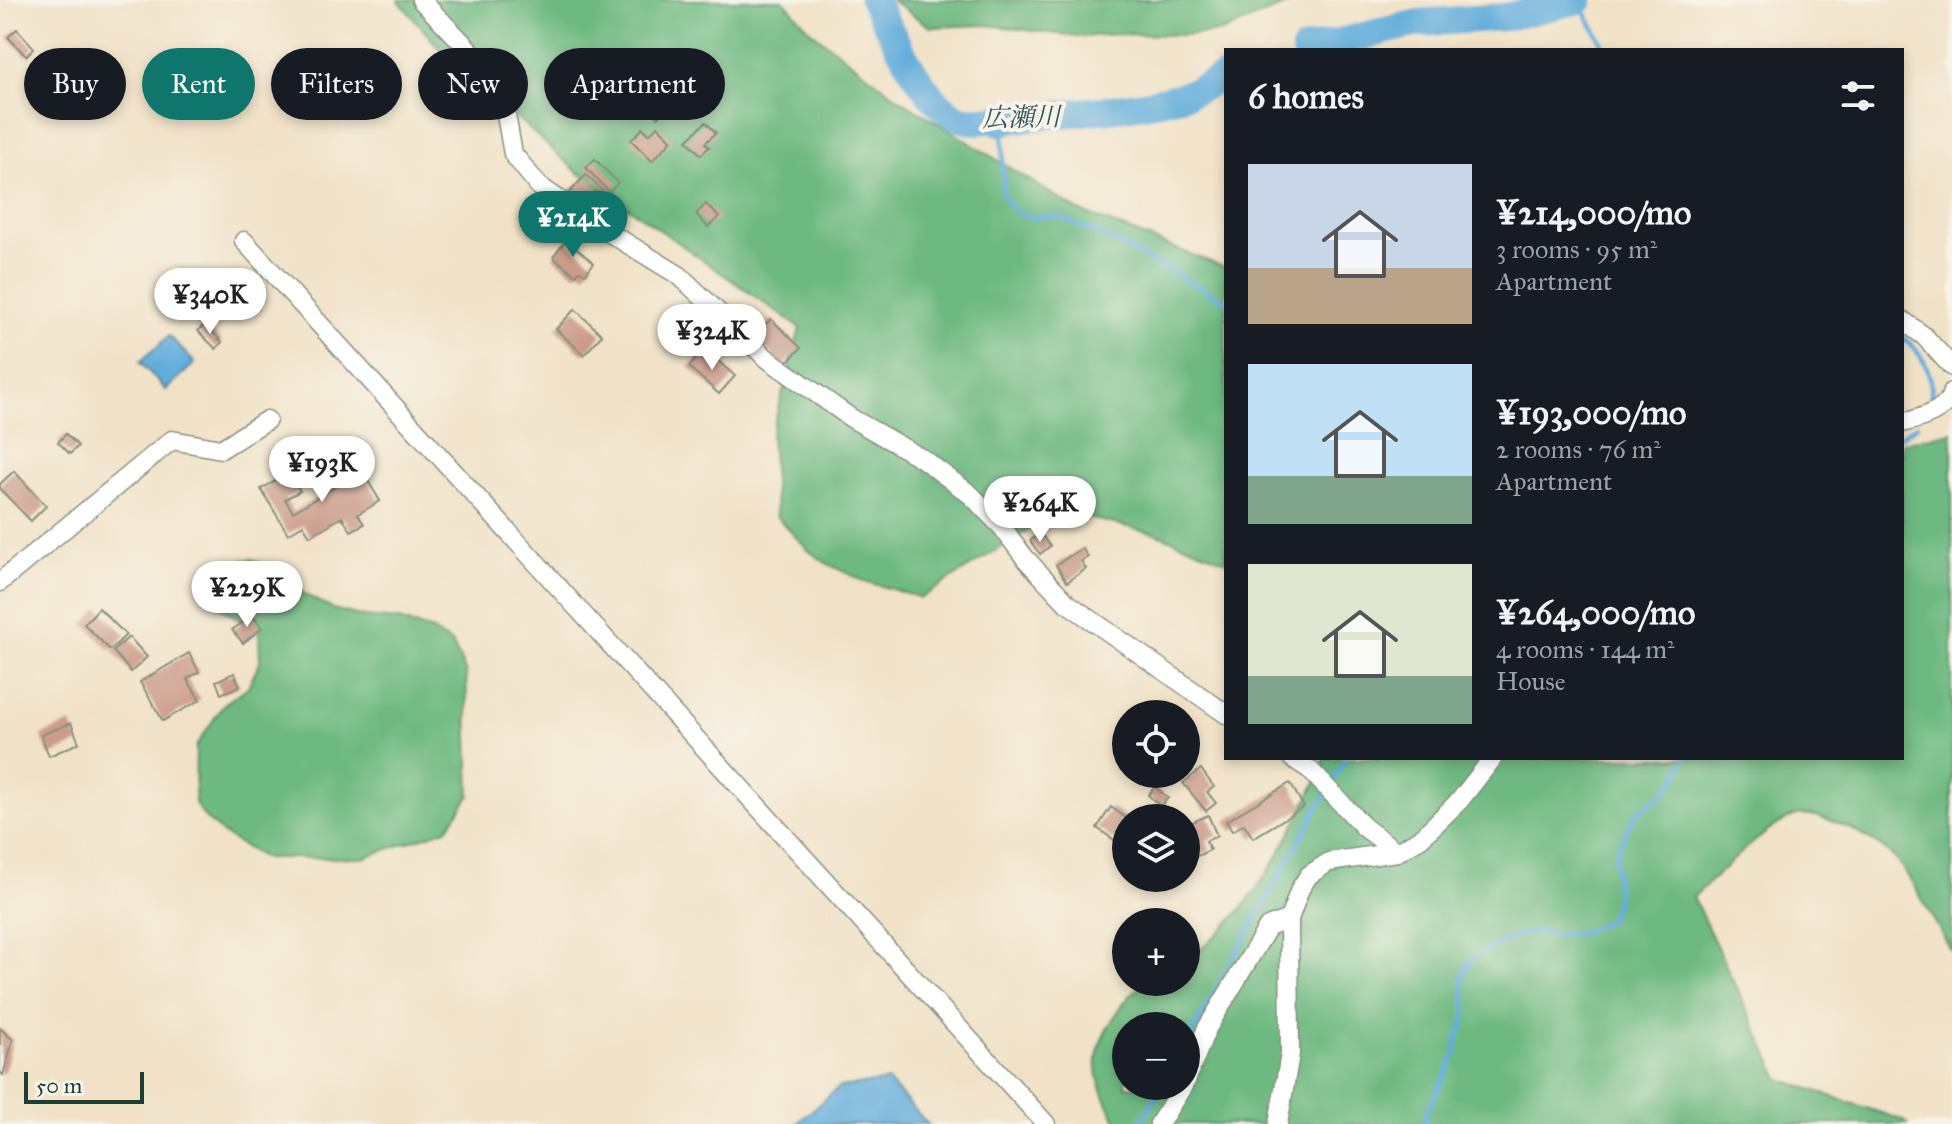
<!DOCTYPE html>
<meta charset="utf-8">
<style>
body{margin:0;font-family:"IM FELL Great Primer","Noto Serif JP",serif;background:#20242c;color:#f1f3f6;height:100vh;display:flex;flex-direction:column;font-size:30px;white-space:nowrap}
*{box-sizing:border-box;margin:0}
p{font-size:26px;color:#9ea1a6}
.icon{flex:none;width:44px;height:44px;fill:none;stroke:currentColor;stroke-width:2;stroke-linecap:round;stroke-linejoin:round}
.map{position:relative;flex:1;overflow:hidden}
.panel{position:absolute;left:1224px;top:48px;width:680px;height:712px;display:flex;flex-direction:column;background:#171b24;border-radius:0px;box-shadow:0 4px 12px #0003}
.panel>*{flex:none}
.top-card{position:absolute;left:24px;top:48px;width:760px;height:72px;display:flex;gap:16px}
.fabs{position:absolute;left:1112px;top:700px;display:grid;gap:16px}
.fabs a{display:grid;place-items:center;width:88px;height:88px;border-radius:50%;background:#171b24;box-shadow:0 4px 12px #0003;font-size:40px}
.scale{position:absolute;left:24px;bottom:20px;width:120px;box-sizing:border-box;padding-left:8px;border:4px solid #1f3d34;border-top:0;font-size:22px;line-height:28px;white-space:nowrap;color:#1f3d34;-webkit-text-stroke:6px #f7f3e8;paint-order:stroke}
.price{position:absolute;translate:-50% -68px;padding:0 18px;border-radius:28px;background:#fff;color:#222;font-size:26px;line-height:52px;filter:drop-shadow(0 2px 4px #0008)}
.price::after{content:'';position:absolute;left:50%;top:48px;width:24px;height:18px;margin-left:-12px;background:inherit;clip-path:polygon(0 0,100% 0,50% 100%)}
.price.current{background:#0f766e;color:#fff}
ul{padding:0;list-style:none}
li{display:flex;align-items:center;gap:24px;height:200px;padding:0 24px}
li span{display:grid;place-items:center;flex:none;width:224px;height:160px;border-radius:0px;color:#555}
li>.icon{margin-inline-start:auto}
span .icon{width:96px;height:96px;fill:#fffc;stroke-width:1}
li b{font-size:34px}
h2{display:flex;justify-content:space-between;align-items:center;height:96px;padding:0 24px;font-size:34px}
.chip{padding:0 28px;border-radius:36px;background:#171b24;box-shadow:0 4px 12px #0003;font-size:28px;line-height:72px}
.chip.current{background:#0f766e;color:#fff}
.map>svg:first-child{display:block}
.forest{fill:#6eb981;stroke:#467b5a;stroke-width:2;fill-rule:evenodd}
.water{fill:#63addb;stroke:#417588;stroke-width:2}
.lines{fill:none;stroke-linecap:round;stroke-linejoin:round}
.stream{stroke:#63addb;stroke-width:5}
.river{stroke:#63addb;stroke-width:28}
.building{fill:#cc9c8a}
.street-casing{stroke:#88907e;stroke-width:21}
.street{stroke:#fff;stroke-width:18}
.labels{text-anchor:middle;stroke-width:8;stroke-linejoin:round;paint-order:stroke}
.water-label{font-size:26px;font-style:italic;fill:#30595e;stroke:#f7f3e8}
</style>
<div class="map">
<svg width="1952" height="1124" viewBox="0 0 1952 1124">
<rect width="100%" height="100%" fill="#f7f3e8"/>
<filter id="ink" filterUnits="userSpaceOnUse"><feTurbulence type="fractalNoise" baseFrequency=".0125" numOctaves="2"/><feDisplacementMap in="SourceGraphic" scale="16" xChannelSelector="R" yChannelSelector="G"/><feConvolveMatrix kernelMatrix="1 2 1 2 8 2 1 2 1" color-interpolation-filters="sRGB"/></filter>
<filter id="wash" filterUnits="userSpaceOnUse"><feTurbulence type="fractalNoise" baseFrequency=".006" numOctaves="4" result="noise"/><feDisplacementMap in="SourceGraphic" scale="32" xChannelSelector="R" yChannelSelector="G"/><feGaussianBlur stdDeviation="1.8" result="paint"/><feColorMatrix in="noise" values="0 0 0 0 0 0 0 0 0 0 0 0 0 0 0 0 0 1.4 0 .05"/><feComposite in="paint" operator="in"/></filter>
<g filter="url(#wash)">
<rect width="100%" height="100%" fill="#f1e2c7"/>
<g class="forest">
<polygon points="398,0 783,0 812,32 898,98 1079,211 1226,268 1226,561 1155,533 1058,511 921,598 861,580 826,563 809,551 776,516 771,435 800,328 576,171 439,48"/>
<polygon points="891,0 1298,0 1221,32 1186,35 1115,34 1083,37 987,25 930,27"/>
<path d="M1952 432V952C1934 922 1919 889 1898 862 1884 843 1818 807 1794 816 1762 829 1720 873 1693 897L1780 1079 1902 1120 1907 1124H1687L1682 1121 1673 1124H1118C1094 1078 1086 1058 1117 1013 1125 1001 1134 988 1148 983 1158 979 1175 982 1186 982V959C1251 918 1292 835 1323 767L1324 758H1902V443ZM1126 1026H1186V1086H1126Z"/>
<polygon points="252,559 282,575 306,595 333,609 364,617 399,620 433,631 453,644 466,673 470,795 447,829 362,858 264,858 226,836 205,818 195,803 196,746 224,704 248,687 260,662 259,633 217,605 211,589 233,562"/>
</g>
<g class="water">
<polygon points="169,336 195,363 166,390 140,362"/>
<polygon points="888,1081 928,1124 796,1124 839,1087"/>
</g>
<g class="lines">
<g class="stream">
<polyline points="1578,0 1606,50"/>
<polyline points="999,122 1003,136 1003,196 1017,213 1030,217 1059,217 1106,237 1226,301"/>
<path d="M1902 337C1924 353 1937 379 1929 407"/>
<polyline points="1902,436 1917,425"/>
<polyline points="1186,1043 1346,758"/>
<polyline points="1140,1124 1162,1086"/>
<polyline points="1427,1124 1424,1118 1457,1052 1457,1038 1463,1027 1466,1012 1462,976 1472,958 1513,937 1535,931 1557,935 1581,933 1610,920 1617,897 1615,856 1635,814 1662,795 1675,779 1686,758"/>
</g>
<g class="river">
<path d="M873 0C892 31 928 114 966 120 984 122 1003 118 1021 115L999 122"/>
<polyline points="1305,50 1418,23 1506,17 1579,0"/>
<path d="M1004 121C1063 112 1123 111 1181 96 1196 92 1211 83 1226 76"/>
</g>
</g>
<g id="blocks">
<g class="building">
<polygon points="17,29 34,48 26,56 8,37"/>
<polygon points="660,96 670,105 658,117 648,108"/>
<polygon points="706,122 716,133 705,143 709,147 701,155 687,140"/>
<polygon points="658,126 672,140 652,161 631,140 643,128 649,134"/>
<polygon points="595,159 618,183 609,192 586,168"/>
<polygon points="586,175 611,199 591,219 566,196"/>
<polygon points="706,204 719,217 708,227 696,214"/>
<polygon points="566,240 594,263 585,274 580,271 576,275 553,257"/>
<polygon points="575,309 602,335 584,355 556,329"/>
<polygon points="771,319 801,348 783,366 753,336"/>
<polygon points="205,324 222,342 216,349 198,331"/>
<polygon points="705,349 735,376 719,394 689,367"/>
<polygon points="66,434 78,446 70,454 58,442"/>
<polygon points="14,471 46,506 31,521 0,489 0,484"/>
<polygon points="362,471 380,501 358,514 364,524 351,531 342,517 310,536 303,525 288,534 261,489 289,473 300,491 285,499 293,512"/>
<polygon points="1040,533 1050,546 1040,554 1030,541"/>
<polygon points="1082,548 1088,557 1081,561 1086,569 1067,582 1056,565"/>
<polygon points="99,608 126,635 110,650 84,624"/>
<polygon points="252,615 262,628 243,643 232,630"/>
<polygon points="129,637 147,657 131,672 113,651"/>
<polygon points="189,653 199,672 187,679 200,700 163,721 140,682"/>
<polygon points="234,673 240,686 221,694 216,681"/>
<polygon points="71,723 79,743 49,756 41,735"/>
<polygon points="1201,769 1214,787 1207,792 1216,803 1206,811 1183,783"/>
<polygon points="1290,783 1304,807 1253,838 1244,824 1232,831 1226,821"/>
<polygon points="1155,787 1168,798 1160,806 1148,795"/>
<polygon points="1111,807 1126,818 1126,848 1097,828"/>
<polygon points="1208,815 1217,836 1206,841 1210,850 1189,860 1186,853 1186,825"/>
<polygon points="0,1028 13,1040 3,1075 0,1072"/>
</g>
</g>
</g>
<g filter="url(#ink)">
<use href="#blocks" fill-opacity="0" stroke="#88907e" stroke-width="2"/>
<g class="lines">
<g class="street-casing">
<g id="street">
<polyline points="421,0 489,70 498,85 505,109 513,154 539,186 587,219 680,276 765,357 851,418 923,459 971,495 1002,527 1025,558 1067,603 1226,714"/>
<polyline points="244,241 1046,1124"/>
<polyline points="1902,320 1924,336 1952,367"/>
<path d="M1902 423C1919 419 1948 411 1952 392"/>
<polyline points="0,582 172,440 221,449 267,420"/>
<polyline points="1292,758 1309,769 1364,827 1397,852"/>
<polyline points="1186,1081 1206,1030 1268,927 1289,919"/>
<polyline points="1159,1124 1183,1086"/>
<polyline points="1278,1124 1290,1054 1289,919 1300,889 1309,875 1329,862 1397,852 1421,838 1460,800 1493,758"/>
</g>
</g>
<use href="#street" class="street"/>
</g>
</g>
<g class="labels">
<g class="water-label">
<text transform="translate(1021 117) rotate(-1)" y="9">広瀬川</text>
</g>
</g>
</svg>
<div class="fabs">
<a><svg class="icon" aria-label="locate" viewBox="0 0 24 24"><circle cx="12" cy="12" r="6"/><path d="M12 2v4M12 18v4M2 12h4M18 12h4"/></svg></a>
<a><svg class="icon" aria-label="layers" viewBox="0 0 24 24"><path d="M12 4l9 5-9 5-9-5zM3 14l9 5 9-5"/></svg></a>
<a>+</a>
<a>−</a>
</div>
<div class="scale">50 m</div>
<b class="price current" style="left:573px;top:259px">¥214K</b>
<b class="price" style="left:210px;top:336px">¥340K</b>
<b class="price" style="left:712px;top:372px">¥324K</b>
<b class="price" style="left:322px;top:504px">¥193K</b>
<b class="price" style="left:1040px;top:544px">¥264K</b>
<b class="price" style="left:247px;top:629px">¥229K</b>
<div class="top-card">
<a class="chip">Buy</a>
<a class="chip current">Rent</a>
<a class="chip">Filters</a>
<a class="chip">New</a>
<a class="chip">Apartment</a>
</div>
<section class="panel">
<h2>6 homes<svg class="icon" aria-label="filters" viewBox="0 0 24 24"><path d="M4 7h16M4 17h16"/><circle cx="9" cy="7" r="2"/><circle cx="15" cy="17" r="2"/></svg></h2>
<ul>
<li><span style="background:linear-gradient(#c9d6e8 65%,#b9a48a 0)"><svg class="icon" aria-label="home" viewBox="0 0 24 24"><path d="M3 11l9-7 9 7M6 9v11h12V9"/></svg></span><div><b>¥214,000/mo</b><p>3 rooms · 95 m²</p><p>Apartment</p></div></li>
<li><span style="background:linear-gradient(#bfe0f5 70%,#7fa58c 0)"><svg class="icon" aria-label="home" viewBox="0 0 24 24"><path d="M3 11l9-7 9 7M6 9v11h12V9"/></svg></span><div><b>¥193,000/mo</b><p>2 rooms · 76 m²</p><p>Apartment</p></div></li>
<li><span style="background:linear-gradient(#dfe7d0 70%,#7fa58c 0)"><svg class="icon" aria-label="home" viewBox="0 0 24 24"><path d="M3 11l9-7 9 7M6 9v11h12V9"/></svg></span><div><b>¥264,000/mo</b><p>4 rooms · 144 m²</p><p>House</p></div></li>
</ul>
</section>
</div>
